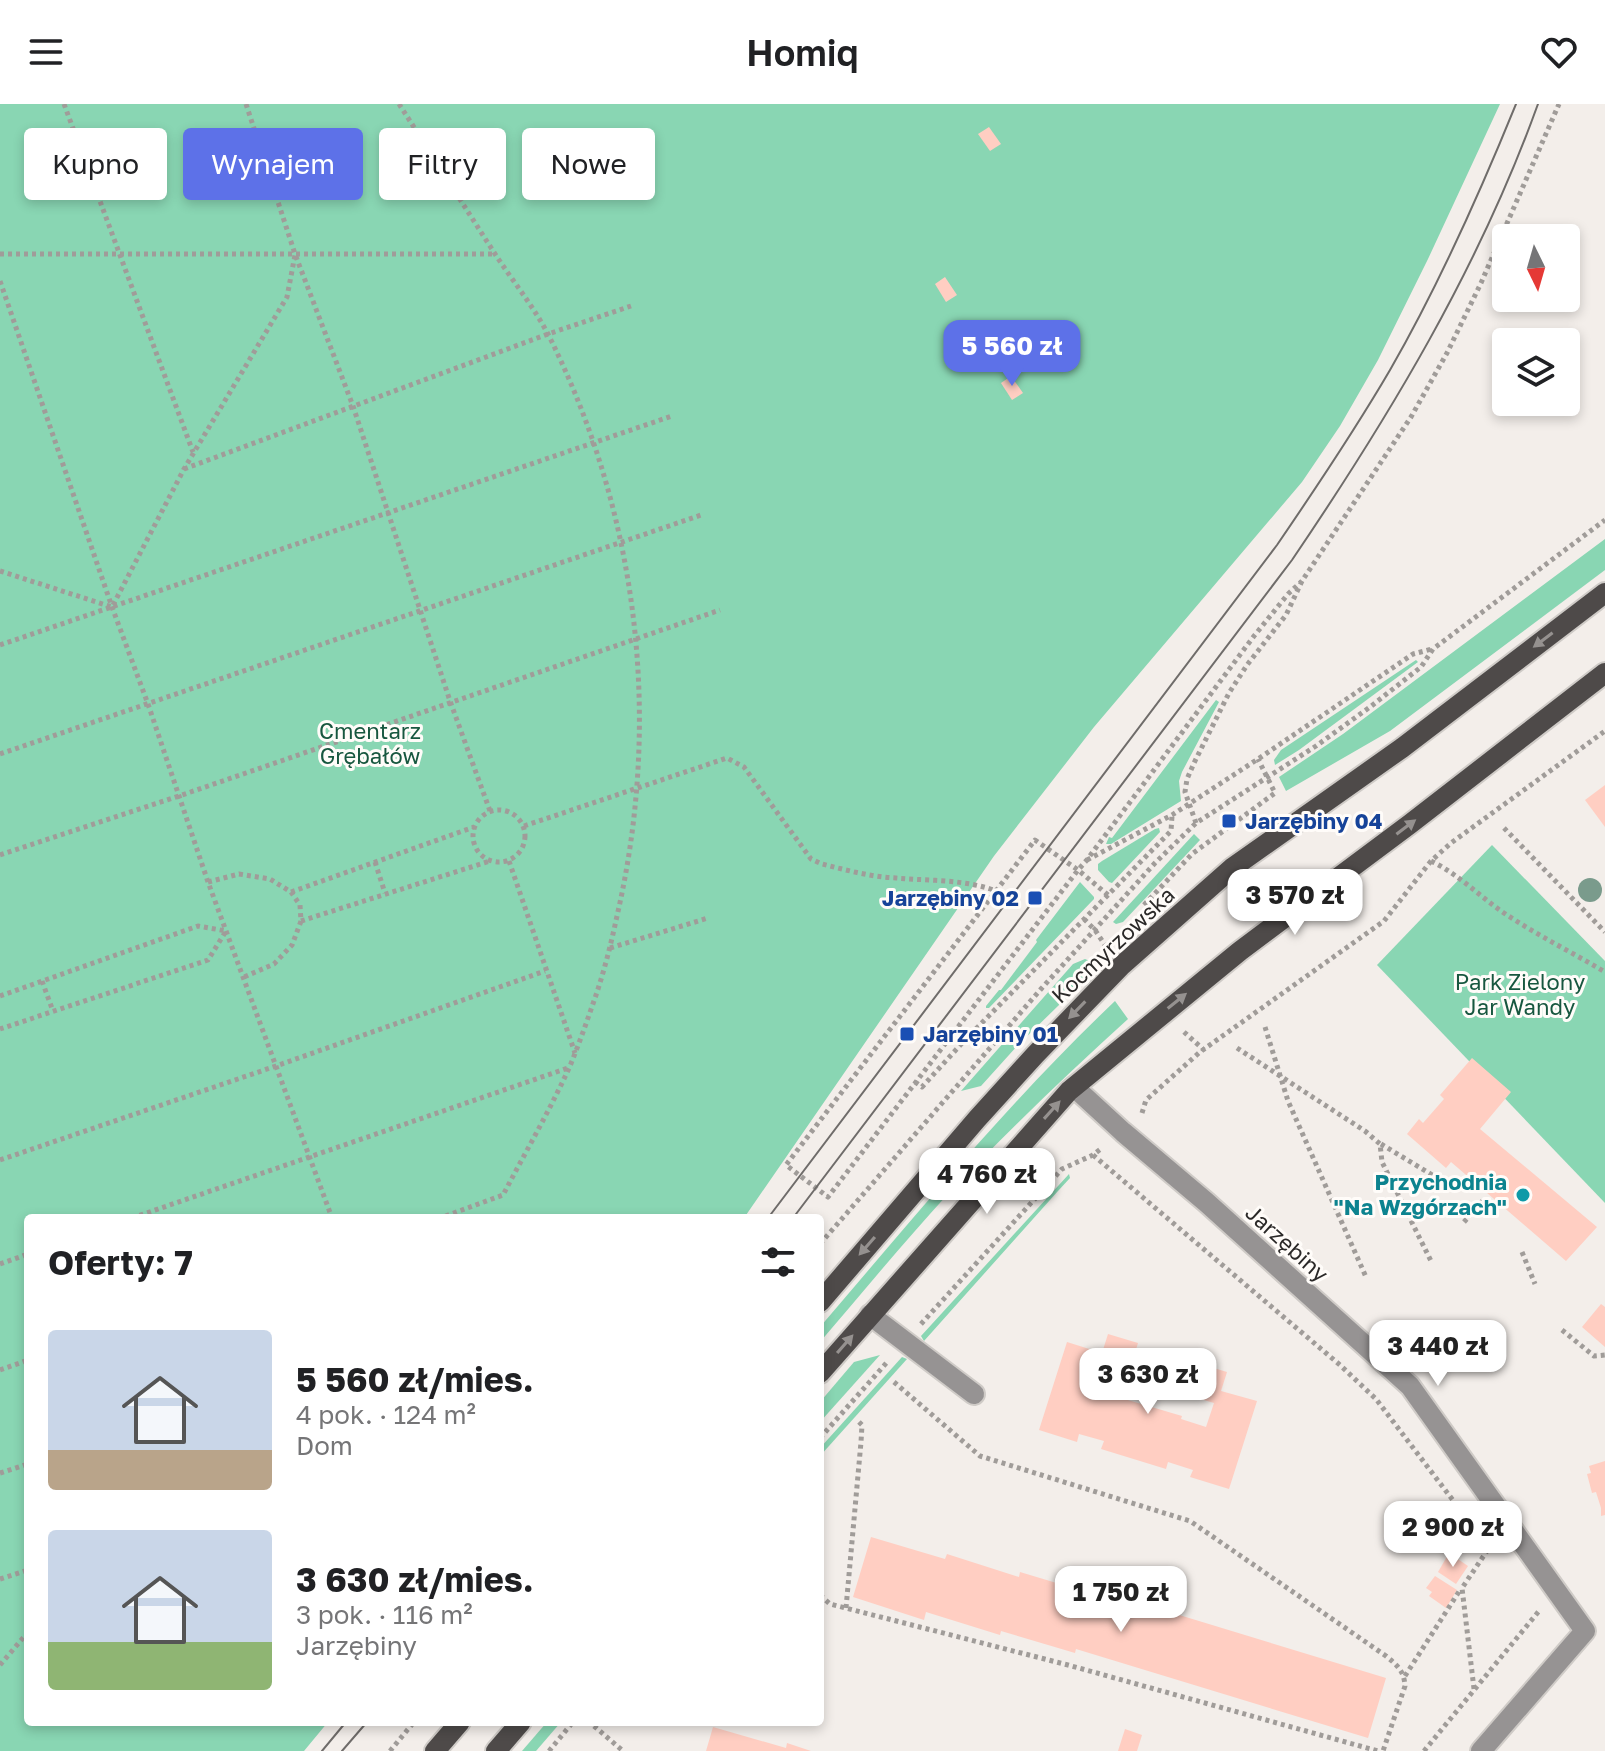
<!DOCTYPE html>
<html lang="pl">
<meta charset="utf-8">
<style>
body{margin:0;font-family:"Golos Text",sans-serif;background:#f6f6f6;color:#202124;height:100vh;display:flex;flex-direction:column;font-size:30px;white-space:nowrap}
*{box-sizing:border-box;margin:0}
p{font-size:26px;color:#757577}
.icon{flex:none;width:44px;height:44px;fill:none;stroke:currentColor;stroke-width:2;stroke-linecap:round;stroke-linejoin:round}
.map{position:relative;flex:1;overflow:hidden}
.panel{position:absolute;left:24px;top:1110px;width:800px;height:512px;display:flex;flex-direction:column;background:#fff;border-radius:8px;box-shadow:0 4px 12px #0003}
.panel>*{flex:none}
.top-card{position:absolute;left:24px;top:24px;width:800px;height:72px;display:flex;gap:16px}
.needle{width:52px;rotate:175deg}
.tools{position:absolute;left:1492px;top:120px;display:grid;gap:16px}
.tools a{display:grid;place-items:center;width:88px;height:88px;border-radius:8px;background:#fff;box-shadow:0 4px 12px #0003;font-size:40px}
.price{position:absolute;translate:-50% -68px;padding:0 18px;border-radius:16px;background:#fff;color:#222;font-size:26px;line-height:52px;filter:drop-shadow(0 2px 4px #0008)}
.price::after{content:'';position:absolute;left:50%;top:48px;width:24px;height:18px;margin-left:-12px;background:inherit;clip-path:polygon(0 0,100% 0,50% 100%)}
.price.active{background:#5d71e8;color:#fff}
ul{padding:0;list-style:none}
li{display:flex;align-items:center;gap:24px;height:200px;padding:0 24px}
li span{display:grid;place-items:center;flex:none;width:224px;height:160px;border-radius:8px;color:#555}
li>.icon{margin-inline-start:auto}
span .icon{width:96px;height:96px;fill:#fffc;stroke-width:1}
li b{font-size:34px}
h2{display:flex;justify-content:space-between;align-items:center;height:96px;padding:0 24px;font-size:34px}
.tag{padding:0 28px;border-radius:8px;background:#fff;box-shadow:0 4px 12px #0003;font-size:28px;line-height:72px}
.tag.active{background:#5d71e8;color:#fff}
header{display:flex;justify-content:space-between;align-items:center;height:104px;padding:0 24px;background:#fff;font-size:36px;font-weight:600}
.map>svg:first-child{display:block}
.green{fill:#89d6b3}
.building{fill:#ffcec2}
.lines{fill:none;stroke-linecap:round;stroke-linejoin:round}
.minor-casing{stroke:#cfcbc7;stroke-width:24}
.major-casing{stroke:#cfcbc7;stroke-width:24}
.path{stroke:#a09c99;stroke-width:5;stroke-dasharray:4 4;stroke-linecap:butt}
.minor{stroke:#969393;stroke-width:20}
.major{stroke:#4e4a49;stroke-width:20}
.tram{stroke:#6f6c6a;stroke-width:2}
.tree{fill:#7a9b8c}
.oneway{fill:#95918f}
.transit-dot{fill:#1a4fb4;stroke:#fffcf9;stroke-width:3}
.culture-dot{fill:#0f9aa8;stroke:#fffcf9;stroke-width:3}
.labels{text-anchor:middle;stroke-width:6;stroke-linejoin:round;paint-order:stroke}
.park-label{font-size:22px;fill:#17573f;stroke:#fffcf9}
.transit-label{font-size:22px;font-weight:bold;fill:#164399;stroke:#fffcf9;text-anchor:start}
.street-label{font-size:22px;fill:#2b2928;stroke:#fffcf9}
.culture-label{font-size:22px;font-weight:bold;fill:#0d838f;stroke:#fffcf9;text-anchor:end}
</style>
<header><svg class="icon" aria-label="menu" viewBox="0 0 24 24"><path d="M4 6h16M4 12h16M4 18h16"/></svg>Homiq<svg class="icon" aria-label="heart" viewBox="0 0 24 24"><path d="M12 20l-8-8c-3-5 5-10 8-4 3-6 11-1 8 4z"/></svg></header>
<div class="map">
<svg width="1605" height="1647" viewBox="0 0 1605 1647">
<rect width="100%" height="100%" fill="#f3eeea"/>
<g class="green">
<polygon points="0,0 1500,0 1428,155 1378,256 1340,322 1302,378 1094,623 994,752 744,1114 28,1114 28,1618 328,1618 304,1647 0,1647"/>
<polygon points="1605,435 1605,466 1390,627 1286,687 1279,673 1343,630"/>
<polygon points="1416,556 1418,558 1299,646 1275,661 1274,656 1281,646"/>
<polygon points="1216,596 1219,598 1182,668 1179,677 1181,697 1111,740 1106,740 1109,733 1112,734"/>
<polygon points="1159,724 1160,728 1112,779 1109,778 1098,766 1098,760 1102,757 1155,725"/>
<polygon points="1194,730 1200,736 1123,818 1116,820 1113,818"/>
<polygon points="1492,741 1605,857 1605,1099 1377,861"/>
<polygon points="1080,778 1094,793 1094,795 989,904 986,904 986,902 999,886 1001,886 1037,838 1036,836"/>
<polygon points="1085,855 1092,858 1098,863 1019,940 981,982 961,987 1073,860"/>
<path d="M1115 897 1128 915C1066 971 1006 1029 948 1090 904 1138 862 1189 820 1238V1223C915 1112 1008 999 1115 897Z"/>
<polygon points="1069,1070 1070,1074 1058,1087 924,1237 921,1232"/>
<polygon points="880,1251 820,1318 820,1298 854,1258"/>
<polygon points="902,1253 907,1255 820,1352 820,1344"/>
<polygon points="547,1618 561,1618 536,1647 522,1647"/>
</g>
<g class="building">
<polygon points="989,23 1001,40 990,47 978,30"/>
<polygon points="945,173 957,191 946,198 935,180"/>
<polygon points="1011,272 1023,289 1012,296 1001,279"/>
<polygon points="1605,681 1605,723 1585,696"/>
<polygon points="1472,954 1511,988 1480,1025 1597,1123 1566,1157 1451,1058 1446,1064 1407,1030 1419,1015 1423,1019 1444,995 1440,991"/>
<polygon points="1601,1200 1605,1203 1605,1243 1582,1223"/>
<polygon points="1108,1230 1138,1239 1128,1272 1101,1264 1094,1286 1182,1312 1181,1315 1206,1323 1214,1299 1187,1291 1197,1259 1227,1268 1221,1287 1257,1297 1229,1385 1190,1373 1193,1366 1168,1358 1166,1365 1101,1345 1104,1337 1079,1330 1077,1338 1039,1326 1067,1238 1102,1249"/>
<polygon points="1605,1357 1605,1411 1601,1412 1601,1404 1596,1388 1592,1389 1587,1370 1591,1369 1589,1362"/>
<polygon points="871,1433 945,1455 947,1450 1019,1473 1020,1468 1093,1490 1094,1485 1386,1574 1368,1634 1076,1545 1075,1549 1001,1527 1000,1531 926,1508 924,1516 853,1493"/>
<polygon points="1449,1449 1468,1462 1456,1480 1438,1468"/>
<polygon points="1435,1472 1457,1486 1446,1504 1429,1492 1432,1488 1426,1484"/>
<polygon points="713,1623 786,1644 787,1639 811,1647 706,1647"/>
<polygon points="1125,1625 1142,1631 1137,1647 1118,1647"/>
</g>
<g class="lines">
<g class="minor-casing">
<g id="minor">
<polyline points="1074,983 1123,1028 1206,1098 1410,1282 1585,1527 1481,1647"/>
<polyline points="870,1211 974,1290"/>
</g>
</g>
<g class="major-casing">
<g id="major">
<polyline points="820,1198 977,1015 1035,951 1121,862 1232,764 1402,644 1605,489"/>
<polyline points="820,1269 1069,987 1240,847 1410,720 1605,569"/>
<polyline points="435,1647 460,1618"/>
<polyline points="496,1647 521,1618"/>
</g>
</g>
<g class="path">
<polyline points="64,0 193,348"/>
<polyline points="246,0 295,150 353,302 450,597 490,707"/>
<path d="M399 0C432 51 464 102 497 153 515 180 536 206 550 234 639 414 662 617 617 812 611 840 604 868 595 894 587 917 579 940 570 962 550 1006 525 1049 503 1091L440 1114"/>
<polyline points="0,150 494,150"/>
<polyline points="0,177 112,503 148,600 208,778 332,1114"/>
<polyline points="184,365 548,230 631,202"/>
<polyline points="0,467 112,503 184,365 287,193 295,151"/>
<polyline points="0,541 672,312"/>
<polyline points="0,650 704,410"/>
<circle cx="499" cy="732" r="26"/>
<polyline points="1196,719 1185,688 1187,675 1194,659 1229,589 1247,561 1286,511 1302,477 1411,313 1447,249 1481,179 1559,0"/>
<path d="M524 722 727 654 744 663 811 755 822 760C846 766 871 773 896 774 929 777 965 775 996 787"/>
<polyline points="1504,724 1605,828"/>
<polyline points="0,751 179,692 720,506"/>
<polyline points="1087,756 1172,711 1258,655 1413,550 1432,545"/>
<polyline points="509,757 575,949"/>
<path d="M1431 757C1460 771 1481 794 1507 811 1539 832 1573 849 1605 868"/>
<polyline points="375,758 385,789"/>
<polyline points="208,778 239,770 270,775 291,788 300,801 301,817 292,841 274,860 244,873"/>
<polyline points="291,788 474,723"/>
<polyline points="1108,791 1078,766 1035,736 786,1061 828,1093 1078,766 1086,757 1254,532 1288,490 1302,477"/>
<polyline points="1144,801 1192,750 1275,689 1258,655"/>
<polyline points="1084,815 1095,826 1105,841"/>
<polyline points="301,817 490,757"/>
<polyline points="610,844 708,814"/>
<polyline points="42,877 53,907"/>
<polyline points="0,892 198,822 226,827 208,856 0,925"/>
<polyline points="1265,923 1288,997 1366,1173"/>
<polyline points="1184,928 1204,946"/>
<polyline points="1237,944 1365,1027 1380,1040 1382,1058 1432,1159"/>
<polyline points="915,978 922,983 964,937 1171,727 1172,712"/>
<polyline points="1142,1009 1146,996 1200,948 1384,817 1431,757 1451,739 1605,627"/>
<polyline points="1381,1040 1457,1086"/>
<polyline points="1093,1051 1340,1261 1376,1295 1471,1420"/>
<polyline points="0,1056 276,962 545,867"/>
<polyline points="132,1114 568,964"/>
<polyline points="1464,1118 1485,1094"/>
<polyline points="820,1140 1041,885 1155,759 1196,719 1316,642 1370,603 1421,563 1433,545 1605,416"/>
<polyline points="1522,1148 1535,1180"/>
<polyline points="0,1160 28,1150"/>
<polyline points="921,1220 1062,1065 1093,1051 1102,1044"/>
<polyline points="1562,1226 1594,1252 1605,1251"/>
<polyline points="1437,1232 1452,1255"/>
<polyline points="1438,1232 1456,1244"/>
<polyline points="0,1266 28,1256"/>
<path d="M894 1278 980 1352 1190 1417 1386 1552C1398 1562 1404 1567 1405 1582L1383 1647"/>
<polyline points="820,1334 888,1257"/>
<polyline points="0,1369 28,1360"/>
<polyline points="0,1475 28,1466"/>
<polyline points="820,1491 830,1500 1068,1561 1378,1647"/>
<polyline points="846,1504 861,1338 862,1321 858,1317"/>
<polyline points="0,1561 28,1528"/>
<polyline points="1405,1572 1460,1486"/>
<polyline points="1474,1585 1462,1484 1489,1444"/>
<polyline points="594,1622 623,1647"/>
<polyline points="390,1647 414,1618"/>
<polyline points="549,1647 573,1618"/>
<polyline points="1424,1647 1539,1507"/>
</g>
<use href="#minor" class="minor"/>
<use href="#major" class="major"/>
<g class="tram">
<path d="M768 1114 1277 441C1316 384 1355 326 1390 266 1439 181 1479 91 1516 0"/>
<path d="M793 1114 1292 456C1389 313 1479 164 1538 0"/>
<polyline points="322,1647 346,1618"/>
<polyline points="342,1647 367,1618"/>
</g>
</g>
<circle class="tree" cx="1590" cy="786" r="12"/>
<defs><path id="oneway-solid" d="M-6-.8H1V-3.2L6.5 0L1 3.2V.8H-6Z" transform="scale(2)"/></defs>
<g class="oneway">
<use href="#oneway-solid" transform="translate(1543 536) rotate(143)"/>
<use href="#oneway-solid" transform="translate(1406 723) rotate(-37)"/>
<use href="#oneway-solid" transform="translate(1177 897) rotate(-39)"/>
<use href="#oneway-solid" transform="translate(1077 906) rotate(134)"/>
<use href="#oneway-solid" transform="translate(1052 1006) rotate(-48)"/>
<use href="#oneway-solid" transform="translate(867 1142) rotate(131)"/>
<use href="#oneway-solid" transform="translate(845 1240) rotate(-49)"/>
</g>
<g class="transit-dot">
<rect x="1221" y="709" width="16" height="16" rx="4"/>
<rect x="1027" y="786" width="16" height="16" rx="4"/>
<rect x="899" y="922" width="16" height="16" rx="4"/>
</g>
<circle class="culture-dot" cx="1523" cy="1091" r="8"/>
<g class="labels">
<g class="park-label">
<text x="370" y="635">Cmentarz<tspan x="370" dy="25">Grębałów</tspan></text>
<text x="1520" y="886">Park Zielony<tspan x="1520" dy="25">Jar Wandy</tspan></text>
</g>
<g class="transit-label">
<text x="1245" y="725">Jarzębiny 04</text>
<text x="1019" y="802" text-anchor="end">Jarzębiny 02</text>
<text x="923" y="938">Jarzębiny 01</text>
</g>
<g class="street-label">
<text transform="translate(1113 841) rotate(-43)" y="8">Kocmyrzowska</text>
<text transform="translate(1287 1139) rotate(42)" y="8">Jarzębiny</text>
</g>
<g class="culture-label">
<text x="1507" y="1086">Przychodnia<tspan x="1507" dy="25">"Na Wzgórzach"</tspan></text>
</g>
</g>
</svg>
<div class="tools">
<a><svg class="needle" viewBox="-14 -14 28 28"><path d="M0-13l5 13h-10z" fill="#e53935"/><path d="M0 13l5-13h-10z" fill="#757577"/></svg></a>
<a><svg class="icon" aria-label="layers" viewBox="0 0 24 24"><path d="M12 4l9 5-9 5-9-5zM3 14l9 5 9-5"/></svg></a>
</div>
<b class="price active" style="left:1012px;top:284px">5 560 zł</b>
<b class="price" style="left:1295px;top:833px">3 570 zł</b>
<b class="price" style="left:987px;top:1112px">4 760 zł</b>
<b class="price" style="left:1438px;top:1284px">3 440 zł</b>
<b class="price" style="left:1148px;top:1312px">3 630 zł</b>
<b class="price" style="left:1453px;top:1465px">2 900 zł</b>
<b class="price" style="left:1121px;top:1530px">1 750 zł</b>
<div class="top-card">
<a class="tag">Kupno</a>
<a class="tag active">Wynajem</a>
<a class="tag">Filtry</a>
<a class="tag">Nowe</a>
</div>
<section class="panel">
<h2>Oferty: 7<svg class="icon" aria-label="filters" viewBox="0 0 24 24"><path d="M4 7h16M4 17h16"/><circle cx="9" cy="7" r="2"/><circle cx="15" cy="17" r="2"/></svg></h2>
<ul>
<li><span style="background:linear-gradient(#c9d6e8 75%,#b9a48a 0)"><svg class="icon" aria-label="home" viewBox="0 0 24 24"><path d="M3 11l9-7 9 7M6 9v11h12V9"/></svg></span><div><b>5 560 zł/mies.</b><p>4 pok. · 124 m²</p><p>Dom</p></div></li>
<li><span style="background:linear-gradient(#c9d6e8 70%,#8fb573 0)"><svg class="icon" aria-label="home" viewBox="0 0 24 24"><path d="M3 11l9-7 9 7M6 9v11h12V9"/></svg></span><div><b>3 630 zł/mies.</b><p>3 pok. · 116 m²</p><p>Jarzębiny</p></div></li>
</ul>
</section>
</div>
